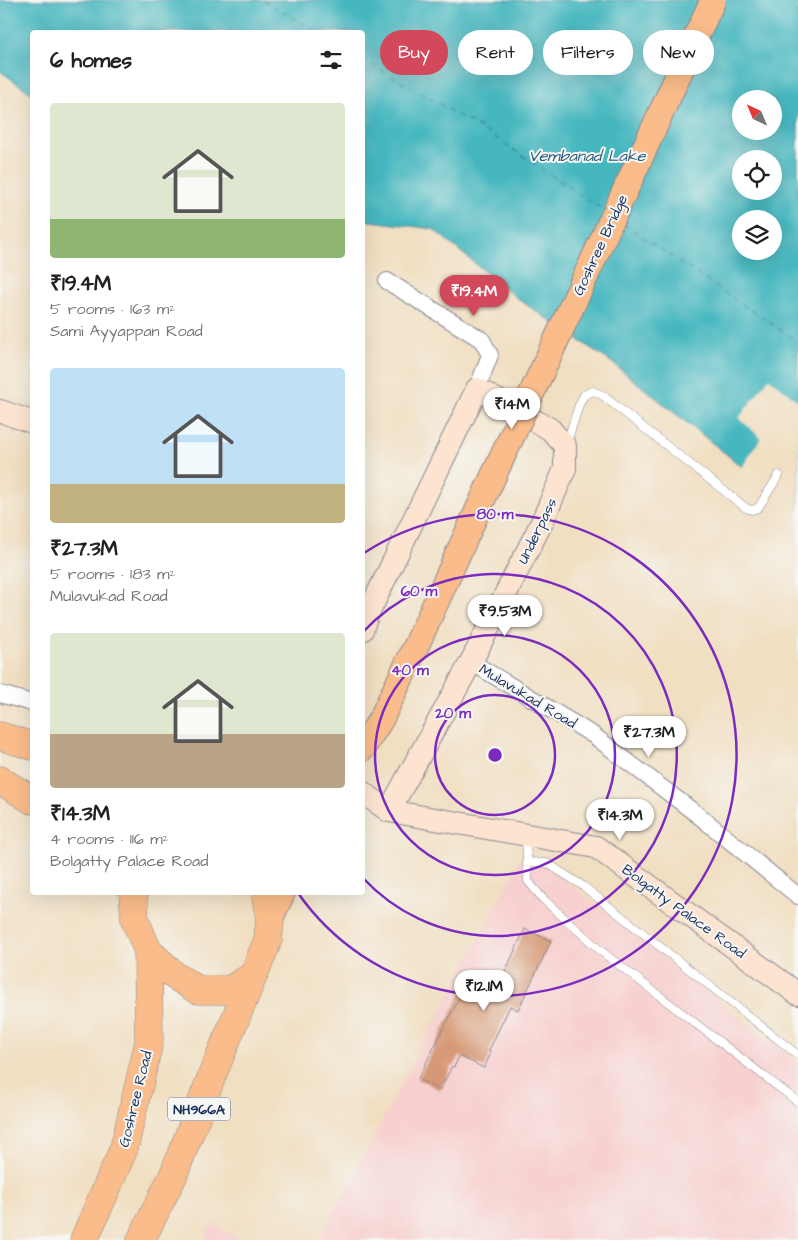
<!DOCTYPE html>
<meta charset="utf-8">
<style>
body{margin:0;font-family:"Architects Daughter",sans-serif;background:#f6f6f6;color:#202124;height:100vh;display:flex;flex-direction:column;font-size:19px;white-space:nowrap}
*{box-sizing:border-box;margin:0}
p{font-size:16px;color:#757577}
.icon{flex:none;width:28px;height:28px;fill:none;stroke:currentColor;stroke-width:2;stroke-linecap:round;stroke-linejoin:round}
.map{position:relative;flex:1;overflow:hidden}
.details{position:absolute;left:30px;top:30px;width:335px;height:865px;display:flex;flex-direction:column;background:#fff;border-radius:5px;box-shadow:0 5px 20px #0002}
.details>*{flex:none}
.hud{position:absolute;left:380px;top:30px;width:342px;height:45px;display:flex;gap:10px}
.needle{width:32px;rotate:316deg}
.tools{position:absolute;left:732px;top:90px;display:grid;gap:10px}
.tools a{display:grid;place-items:center;width:50px;height:50px;border-radius:50%;background:#fff;box-shadow:0 5px 20px #0002;font-size:25px}
.price{position:absolute;translate:-50% -42px;padding:0 11px;border-radius:18px;background:#fff;color:#222;font-size:16px;line-height:32px;filter:drop-shadow(0 1px 2px #0008)}
.price::after{content:'';position:absolute;left:50%;top:30px;width:15px;height:11px;margin-left:-8px;background:inherit;clip-path:polygon(0 0,100% 0,50% 100%)}
.price.selected{background:#d1495b;color:#fff}
ul{padding:0;list-style:none}
li{display:grid;align-content:center;gap:10px;height:265px;padding:0 20px}
li span{display:grid;place-items:center;height:155px;border-radius:5px;color:#555}
li>.icon{margin-inline-start:auto}
span .icon{width:90px;height:90px;fill:#fffc;stroke-width:1}
li b{font-size:21px}
h2{display:flex;justify-content:space-between;align-items:center;height:60px;padding:0 20px;font-size:21px}
.tag{padding:0 18px;border-radius:22px;background:#fff;box-shadow:0 5px 20px #0002;font-size:18px;line-height:45px}
.tag.selected{background:#d1495b;color:#fff}
.map>svg:first-child{display:block}
.built{fill:#f7d0cf}
.water{fill:#47b7bf;stroke:#31738e;fill-rule:evenodd}
.pier{fill:#f1dfc2}
.lines{fill:none;stroke-linecap:round;stroke-linejoin:round}
.ferry{stroke:#28587b;stroke-width:1;stroke-dasharray:6 5;stroke-linecap:butt}
.building{fill:#d69875}
.lane-casing{stroke:#868790;stroke-width:9}
.street-casing{stroke:#868790;stroke-width:18}
.secondary-casing{stroke:#868790;stroke-width:24}
.primary-casing{stroke:#868790;stroke-width:27}
.highway-casing{stroke:#868790;stroke-width:29}
.lane{stroke:#fff;stroke-width:8}
.street{stroke:#fff;stroke-width:16}
.secondary{stroke:#fde4d0;stroke-width:22}
.primary{stroke:#f9bc8a;stroke-width:25}
.highway{stroke:#f9bc8a;stroke-width:28}
.primary-bridge-casing{stroke:#868790;stroke-width:27;stroke-linecap:butt}
.primary-bridge{stroke:#f9bc8a;stroke-width:25}
.ring{fill:none;stroke:#7b2cbf;stroke-width:2.5}
.labels{text-anchor:middle;stroke-width:4;stroke-linejoin:round;paint-order:stroke}
.shield{fill:#f6f6f2;stroke:#5d6b8a;stroke-width:1}
.shield-label{font-size:14px;font-weight:bold;fill:#1b2f5e}
.street-label{font-size:15px;fill:#1b2f5e;stroke:#f6f6f2}
.water-label{font-size:16px;font-style:italic;fill:#28587b;stroke:#f6f6f2}
.centre{fill:#7b2cbf;stroke:#f6f6f2;stroke-width:2.5}
.ring-label{font-size:15px;text-anchor:middle;font-weight:bold;fill:#7b2cbf;stroke:#f6f6f2;stroke-width:4;stroke-linejoin:round;paint-order:stroke}
</style>
<div class="map">
<svg width="798" height="1240" viewBox="0 0 798 1240">
<rect width="100%" height="100%" fill="#f6f6f2"/>
<filter id="ink" filterUnits="userSpaceOnUse"><feTurbulence type="fractalNoise" baseFrequency=".02" numOctaves="2"/><feDisplacementMap in="SourceGraphic" scale="10" xChannelSelector="R" yChannelSelector="G"/><feConvolveMatrix kernelMatrix="1 2 1 2 8 2 1 2 1" color-interpolation-filters="sRGB"/></filter>
<filter id="wash" filterUnits="userSpaceOnUse"><feTurbulence type="fractalNoise" baseFrequency=".0096" numOctaves="4" result="noise"/><feDisplacementMap in="SourceGraphic" scale="20" xChannelSelector="R" yChannelSelector="G"/><feGaussianBlur stdDeviation="1.12" result="paint"/><feColorMatrix in="noise" values="0 0 0 0 0 0 0 0 0 0 0 0 0 0 0 0 0 1.4 0 .05"/><feComposite in="paint" operator="in"/></filter>
<g filter="url(#wash)">
<rect width="100%" height="100%" fill="#f1dfc2"/>
<g class="built">
<polygon points="526,849 798,1063 798,1240 319,1240"/>
<polygon points="211,1222 240,1240 205,1240"/>
</g>
<path class="water" d="M0 0H798V510L771 490 611 362 518 299 433 229 363 220 362 32H32V94L0 71ZM741 99H774V131H741ZM741 159H774V191H741ZM741 219H774V251H741Z"/>
<polygon class="pier" points="769,378 798,401 798,509 796,512 741,469 761,438 739,418"/>
<g class="lines">
<g class="ferry">
<polyline points="263,0 318,32"/>
<polyline points="362,59 487,132 603,210"/>
<polyline points="623,224 798,342"/>
</g>
</g>
<g id="blocks">
<polygon class="building" points="525,929 551,941 518,1010 510,1006 489,1050 490,1055 484,1068 459,1056 454,1067 452,1066 440,1090 418,1079 471,974 483,979 484,977 495,982 498,974 503,976"/>
</g>
</g>
<g filter="url(#ink)">
<use href="#blocks" fill-opacity="0" stroke="#868790" stroke-width="1"/>
<g class="lines">
<g class="lane-casing">
<g id="lane">
<polyline points="567,442 579,405 584,395 593,391 602,395 746,508 752,510 758,508 779,475"/>
<polyline points="526,838 528,881 543,899 601,951 798,1102"/>
<polyline points="527,862 547,863 583,886 798,1055"/>
</g>
</g>
<g class="street-casing">
<g id="street">
<polyline points="387,281 482,340 490,355 477,389"/>
<polyline points="471,662 593,735 703,819 798,896"/>
<polyline points="0,694 32,703"/>
</g>
</g>
<g class="secondary-casing">
<g id="secondary">
<polyline points="0,411 32,422"/>
<polyline points="362,630 366,618 477,389 550,429 565,446 565,469 542,522 471,662 389,811"/>
<polyline points="362,792 389,811 596,847 798,994"/>
</g>
</g>
<g class="primary-casing">
<g id="primary">
<polyline points="362,749 381,719 417,644 487,490"/>
<polyline points="270,919 283,892"/>
</g>
</g>
<g class="highway-casing">
<g id="highway">
<polyline points="0,736 32,746"/>
<polyline points="0,780 32,800"/>
<polyline points="133,892 135,920 148,951 175,976 198,990 230,990 253,976"/>
<polyline points="84,1240 124,1148 149,1042 148,951"/>
<polyline points="141,1240 173,1176 215,1068 268,940 270,919 265,892"/>
</g>
</g>
<use href="#lane" class="lane"/>
<use href="#street" class="street"/>
<use href="#secondary" class="secondary"/>
<use href="#primary" class="primary"/>
<use href="#highway" class="highway"/>
<g class="primary-bridge-casing">
<polyline id="primary-bridge" points="487,490 713,0"/>
</g>
<use href="#primary-bridge" class="primary-bridge"/>
</g>
</g>
<g class="ring">
<circle cx="495" cy="755" r="60"/>
<circle cx="495" cy="755" r="120"/>
<path d="M363 632A181 181 0 1 1 363 878"/>
<path d="M364 553A241 241 0 1 1 298 893"/>
</g>
<g class="labels">
<rect class="shield" x="168" y="1097.5" width="62" height="23" rx="4"/>
<g class="shield-label">
<text x="199" y="1114">NH966A</text>
</g>
<g class="street-label">
<text transform="translate(600 245) rotate(-65)" y="5">Goshree Bridge</text>
<text transform="translate(537 531) rotate(-64)" y="5">Underpass</text>
<text transform="translate(528 696) rotate(31)" y="5">Mulavukad Road</text>
<text transform="translate(684 911) rotate(36)" y="5">Bolgatty Palace Road</text>
<text transform="translate(135 1099) rotate(-76)" y="5">Goshree Road</text>
</g>
<g class="water-label">
<text x="587" y="161">Vembanad Lake</text>
</g>
</g>
<circle cx="495" cy="755" r="8" class="centre"/>
<g class="ring-label">
<text x="495" y="519">80 m</text>
<text x="419" y="596">60 m</text>
<text x="410" y="675">40 m</text>
<text x="453" y="718">20 m</text>
</g>
</svg>
<div class="tools">
<a><svg class="needle" viewBox="-14 -14 28 28"><path d="M0-13l5 13h-10z" fill="#e53935"/><path d="M0 13l5-13h-10z" fill="#757577"/></svg></a>
<a><svg class="icon" aria-label="locate" viewBox="0 0 24 24"><circle cx="12" cy="12" r="6"/><path d="M12 2v4M12 18v4M2 12h4M18 12h4"/></svg></a>
<a><svg class="icon" aria-label="layers" viewBox="0 0 24 24"><path d="M12 4l9 5-9 5-9-5zM3 14l9 5 9-5"/></svg></a>
</div>
<b class="price selected" style="left:474px;top:317px">₹19.4M</b>
<b class="price" style="left:512px;top:430px">₹14M</b>
<b class="price" style="left:505px;top:637px">₹9.53M</b>
<b class="price" style="left:649px;top:758px">₹27.3M</b>
<b class="price" style="left:620px;top:841px">₹14.3M</b>
<b class="price" style="left:484px;top:1012px">₹12.1M</b>
<div class="hud">
<a class="tag selected">Buy</a>
<a class="tag">Rent</a>
<a class="tag">Filters</a>
<a class="tag">New</a>
</div>
<section class="details">
<h2>6 homes<svg class="icon" aria-label="filters" viewBox="0 0 24 24"><path d="M4 7h16M4 17h16"/><circle cx="9" cy="7" r="2"/><circle cx="15" cy="17" r="2"/></svg></h2>
<ul>
<li><span style="background:linear-gradient(#dfe7d0 75%,#8fb573 0)"><svg class="icon" aria-label="home" viewBox="0 0 24 24"><path d="M3 11l9-7 9 7M6 9v11h12V9"/></svg></span><div><b>₹19.4M</b><p>5 rooms · 163 m²</p><p>Sami Ayyappan Road</p></div></li>
<li><span style="background:linear-gradient(#bfe0f5 75%,#c2b280 0)"><svg class="icon" aria-label="home" viewBox="0 0 24 24"><path d="M3 11l9-7 9 7M6 9v11h12V9"/></svg></span><div><b>₹27.3M</b><p>5 rooms · 183 m²</p><p>Mulavukad Road</p></div></li>
<li><span style="background:linear-gradient(#dfe7d0 65%,#b9a48a 0)"><svg class="icon" aria-label="home" viewBox="0 0 24 24"><path d="M3 11l9-7 9 7M6 9v11h12V9"/></svg></span><div><b>₹14.3M</b><p>4 rooms · 116 m²</p><p>Bolgatty Palace Road</p></div></li>
</ul>
</section>
</div>
